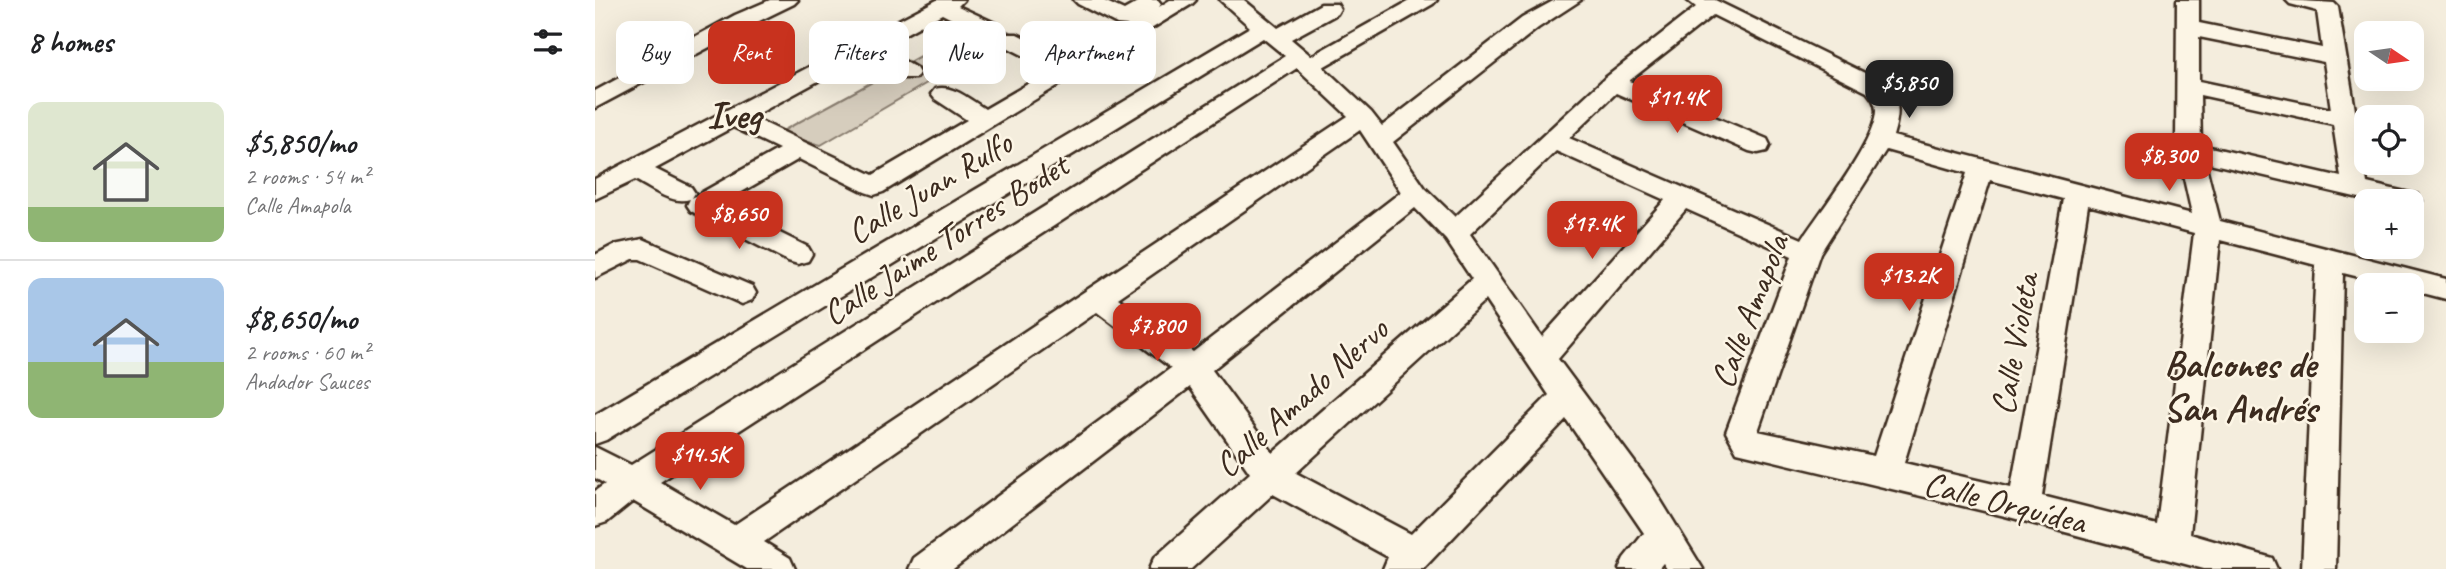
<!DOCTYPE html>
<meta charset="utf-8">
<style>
body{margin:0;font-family:Caveat,sans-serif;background:#f6f6f6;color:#202124;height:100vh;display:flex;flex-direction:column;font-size:26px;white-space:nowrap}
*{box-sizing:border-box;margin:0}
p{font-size:23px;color:#757577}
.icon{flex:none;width:38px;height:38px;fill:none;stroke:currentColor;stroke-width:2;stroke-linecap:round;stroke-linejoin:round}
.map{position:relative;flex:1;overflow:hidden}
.details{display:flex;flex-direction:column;background:#fff;width:595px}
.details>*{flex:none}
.top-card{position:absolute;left:21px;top:21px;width:665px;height:63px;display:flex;gap:14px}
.needle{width:46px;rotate:103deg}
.controls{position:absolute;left:1759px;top:21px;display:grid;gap:14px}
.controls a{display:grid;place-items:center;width:70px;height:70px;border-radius:14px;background:#fff;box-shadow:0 7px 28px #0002;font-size:35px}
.price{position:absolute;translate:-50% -60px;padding:0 16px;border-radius:14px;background:#c8321e;color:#fff;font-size:23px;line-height:46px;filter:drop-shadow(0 2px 4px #0008)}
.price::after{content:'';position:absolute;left:50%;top:42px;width:21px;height:16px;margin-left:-10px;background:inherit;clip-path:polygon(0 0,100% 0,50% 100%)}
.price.selected{background:#222;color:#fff}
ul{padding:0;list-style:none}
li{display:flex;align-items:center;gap:21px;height:175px;padding:0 28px}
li+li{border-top:2px solid #e0e0e0}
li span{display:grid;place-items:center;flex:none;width:196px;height:140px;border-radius:14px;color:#555}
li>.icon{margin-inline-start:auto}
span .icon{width:84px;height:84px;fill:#fffc;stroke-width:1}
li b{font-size:30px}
h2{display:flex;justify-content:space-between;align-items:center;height:84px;padding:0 28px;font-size:30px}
.chip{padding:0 24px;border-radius:14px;background:#fff;box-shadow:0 7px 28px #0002;font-size:24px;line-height:63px}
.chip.selected{background:#c8321e;color:#fff}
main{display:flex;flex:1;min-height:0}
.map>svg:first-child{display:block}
.green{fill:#d6cdbd;stroke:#887c6e;stroke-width:2}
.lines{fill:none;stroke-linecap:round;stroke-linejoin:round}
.minor-casing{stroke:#3b2a1e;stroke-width:5}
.minor{fill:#fcf5e5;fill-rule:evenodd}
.labels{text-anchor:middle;stroke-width:5;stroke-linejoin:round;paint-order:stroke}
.street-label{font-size:35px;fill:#3b2a1e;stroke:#fcf5e5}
.quarter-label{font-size:38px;font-weight:bold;fill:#3b2a1e;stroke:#fcf5e5}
</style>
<main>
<section class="details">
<h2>8 homes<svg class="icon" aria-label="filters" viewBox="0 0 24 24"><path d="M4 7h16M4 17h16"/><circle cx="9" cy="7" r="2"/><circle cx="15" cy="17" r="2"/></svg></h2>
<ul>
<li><span style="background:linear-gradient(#dfe7d0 75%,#8fb573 0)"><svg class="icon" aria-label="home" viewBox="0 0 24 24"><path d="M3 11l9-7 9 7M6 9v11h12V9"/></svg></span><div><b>$5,850/mo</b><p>2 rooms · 54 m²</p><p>Calle Amapola</p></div></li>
<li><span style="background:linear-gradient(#a9c7e8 60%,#8fb573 0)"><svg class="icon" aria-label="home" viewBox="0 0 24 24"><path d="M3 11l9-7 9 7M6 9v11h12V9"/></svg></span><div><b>$8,650/mo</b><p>2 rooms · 60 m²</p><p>Andador Sauces</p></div></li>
</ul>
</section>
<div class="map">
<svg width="1851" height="569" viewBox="0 0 1851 569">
<rect width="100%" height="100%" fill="#f4eddd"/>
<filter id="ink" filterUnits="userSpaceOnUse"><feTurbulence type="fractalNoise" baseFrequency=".0143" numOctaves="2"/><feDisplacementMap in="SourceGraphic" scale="14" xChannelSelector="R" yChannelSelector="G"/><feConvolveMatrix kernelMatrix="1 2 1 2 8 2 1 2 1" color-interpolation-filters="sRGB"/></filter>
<g filter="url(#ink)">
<polygon class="green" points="391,20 417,33 226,145 182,134"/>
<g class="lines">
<g class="minor-casing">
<g id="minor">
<polygon points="175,0 203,0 199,4 156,25 0,108 0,91 140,15"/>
<path d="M342 0H369L363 6 402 24 405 29 402 34H386L347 14 286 47 321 68 324 73 321 78H305L269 56 157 117 278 175 372 120 340 99 336 94 340 89C358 84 375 100 390 109L457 70 406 44 403 39 406 34H422L473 60 533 25 522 24 483 4 479 0H507L529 10 547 0H563L566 4 564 7 575 0H601L597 4 288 192 279 195 270 192 204 159 126 204 213 247 217 254 213 261 203 264 193 261 96 211 92 205 95 199C77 205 56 188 40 180L0 199V179ZM138 127 184 149 97 198 100 193 96 187 60 169Z"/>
<path d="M625 0H649L683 28 726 4H742L745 9 742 14 696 39 716 56 816 0H842L838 4 728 67 776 112 787 126 927 18 960 0H986L943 28 798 142 830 188 860 217 1010 78 1101 7 1092 0H1120L1288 82C1306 101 1305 112 1298 136L1597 214 1581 143 1582 0H1604V23L1727 48 1722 11 1695 4 1691 0 1739 3 1743 7 1772 183 1823 195 1827 201 1823 207 1816 209V201H1777L1610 162 1625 221 1851 279V299L1816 290V285H1797L1748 273 1741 569H1707L1721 265 1625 240 1595 534 1677 558 1682 569H1609L1410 516 1142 452 1131 432 1197 256 1091 209 963 359 1055 483 1108 569H1072L1068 563 1063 569H1024L1029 558 1049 533 971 419 828 569H788L793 557 678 494 596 569H554L559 558 655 473 595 387 358 569H314L319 558 576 368 502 312 169 542 195 558 200 569H152L38 501 12 522 0 526V491L10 484 0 478V447L36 465 690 56 668 38 11 440 0 444V415L655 27ZM1118 15 1272 92C1277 98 1281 103 1281 111 1280 143 1226 210 1207 239L974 138 1021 93 1154 151 1163 153 1172 151 1175 145 1172 139 1034 81ZM1604 37 1729 62 1736 109 1604 81ZM702 68 753 116 139 525 65 482ZM1605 95 1738 124 1746 177 1606 145ZM765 130 806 192 598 352 523 298ZM1291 150 1372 173 1279 456 1163 431 1225 253ZM961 151 1070 200 947 337 875 234ZM1395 180 1468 199 1416 488 1309 463ZM1493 205 1599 233 1562 525 1447 496ZM820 208 851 240 877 279 678 453 617 370ZM890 300 954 395 816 534 701 473Z"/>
<polygon points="48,239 157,286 161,293 157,300 147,304 45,259 38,259 0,278 0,255 19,245"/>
</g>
</g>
<use href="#minor" class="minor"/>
</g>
</g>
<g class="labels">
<g class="street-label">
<text transform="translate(334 187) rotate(-31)" y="12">Calle Juan Rulfo</text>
<text transform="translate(350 239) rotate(-33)" y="12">Calle Jaime Torres Bodet</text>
<text transform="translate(1154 311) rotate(-69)" y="12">Calle Amapola</text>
<text transform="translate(1419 344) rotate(-80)" y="12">Calle Violeta</text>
<text transform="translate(706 397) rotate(-42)" y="12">Calle Amado Nervo</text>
<text transform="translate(1410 502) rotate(14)" y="12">Calle Orquídea</text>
</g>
<g class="quarter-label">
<text x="139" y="128">Iveg</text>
<text x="1645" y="377">Balcones de<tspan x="1645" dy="44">San Andrés</tspan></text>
</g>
</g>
</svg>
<div class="controls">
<a><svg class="needle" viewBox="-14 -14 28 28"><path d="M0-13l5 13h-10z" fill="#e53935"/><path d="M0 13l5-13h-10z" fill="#757577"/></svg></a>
<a><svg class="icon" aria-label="locate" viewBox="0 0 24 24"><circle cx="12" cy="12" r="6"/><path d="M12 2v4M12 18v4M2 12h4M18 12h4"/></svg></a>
<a>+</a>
<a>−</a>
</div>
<b class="price selected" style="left:1314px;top:120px">$5,850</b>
<b class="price" style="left:1082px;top:135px">$11.4K</b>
<b class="price" style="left:1574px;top:193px">$8,300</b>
<b class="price" style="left:144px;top:251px">$8,650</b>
<b class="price" style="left:997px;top:261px">$17.4K</b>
<b class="price" style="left:1314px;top:313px">$13.2K</b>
<b class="price" style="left:562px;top:363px">$7,800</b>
<b class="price" style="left:105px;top:492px">$14.5K</b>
<div class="top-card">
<a class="chip">Buy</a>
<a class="chip selected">Rent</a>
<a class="chip">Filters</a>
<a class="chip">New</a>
<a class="chip">Apartment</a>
</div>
</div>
</main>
